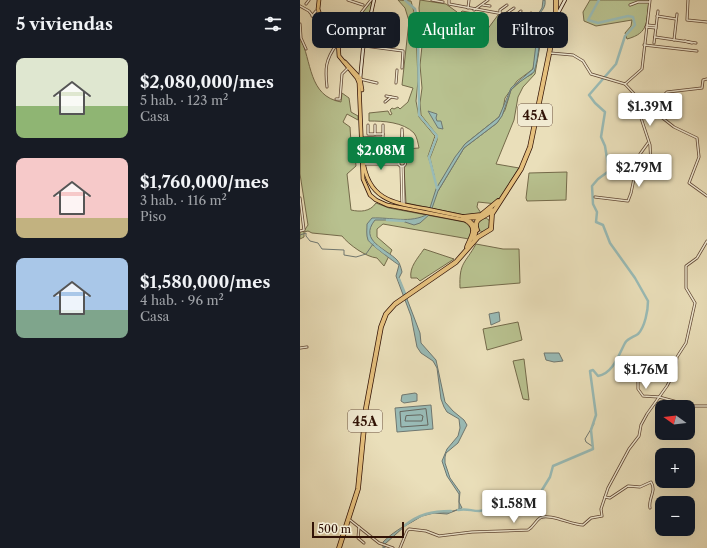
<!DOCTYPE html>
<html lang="es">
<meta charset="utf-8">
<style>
body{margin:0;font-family:"Libre Caslon Text",serif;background:#242831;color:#f1f3f6;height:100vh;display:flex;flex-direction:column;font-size:15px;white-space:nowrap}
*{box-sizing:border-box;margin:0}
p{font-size:13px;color:#9ea1a6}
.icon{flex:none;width:22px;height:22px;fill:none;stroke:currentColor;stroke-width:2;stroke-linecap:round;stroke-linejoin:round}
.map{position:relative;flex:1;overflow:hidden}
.panel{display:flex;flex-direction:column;background:#171b24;width:300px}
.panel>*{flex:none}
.banner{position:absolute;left:12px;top:12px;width:335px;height:36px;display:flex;gap:8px}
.needle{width:26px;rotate:285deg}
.tools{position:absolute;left:355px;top:400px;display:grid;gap:8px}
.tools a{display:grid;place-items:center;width:40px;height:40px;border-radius:8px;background:#171b24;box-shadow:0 4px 16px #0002;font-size:20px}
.scale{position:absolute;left:12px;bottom:10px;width:92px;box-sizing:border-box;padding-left:4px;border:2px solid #311206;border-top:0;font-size:11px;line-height:14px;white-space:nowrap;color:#311206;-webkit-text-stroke:3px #f1ead2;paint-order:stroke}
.price{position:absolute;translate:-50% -34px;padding:0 9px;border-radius:4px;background:#fff;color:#222;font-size:13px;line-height:26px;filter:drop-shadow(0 1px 2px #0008)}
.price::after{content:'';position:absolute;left:50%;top:24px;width:12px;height:9px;margin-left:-6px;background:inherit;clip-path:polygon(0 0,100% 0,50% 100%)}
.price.current{background:#0b8043;color:#fff}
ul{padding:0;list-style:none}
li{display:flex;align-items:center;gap:12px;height:100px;padding:0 16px}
li span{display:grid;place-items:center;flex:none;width:112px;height:80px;border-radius:8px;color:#555}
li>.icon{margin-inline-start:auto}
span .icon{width:48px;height:48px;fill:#fffc;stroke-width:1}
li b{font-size:17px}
h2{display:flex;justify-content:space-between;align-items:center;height:48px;padding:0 16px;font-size:17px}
.tag{padding:0 14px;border-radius:8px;background:#171b24;box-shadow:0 4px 16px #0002;font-size:14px;line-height:36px}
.tag.current{background:#0b8043;color:#fff}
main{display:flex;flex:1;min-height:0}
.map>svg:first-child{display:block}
.green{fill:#b8c18f;stroke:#746a4a}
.water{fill:#99bbb6;stroke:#6f7770}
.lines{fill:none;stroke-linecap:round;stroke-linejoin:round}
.shore{stroke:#65665e;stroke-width:1}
.stream{stroke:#6f7770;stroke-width:1}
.river{stroke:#99bbb6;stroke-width:2.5}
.street-casing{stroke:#5f4533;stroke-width:3}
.secondary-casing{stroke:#311206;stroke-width:4}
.primary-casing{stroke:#311206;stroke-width:4.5}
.highway-casing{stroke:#311206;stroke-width:5.5}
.street{stroke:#f1ead2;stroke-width:1.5}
.secondary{stroke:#f1ead2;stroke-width:2.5}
.primary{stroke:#e5c07d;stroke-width:3}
.highway{stroke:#e5c07d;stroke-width:4}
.labels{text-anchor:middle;stroke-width:4;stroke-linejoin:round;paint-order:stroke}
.shield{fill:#f1ead2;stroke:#6b5343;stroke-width:1}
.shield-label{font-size:13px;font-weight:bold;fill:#311206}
</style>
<main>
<section class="panel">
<h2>5 viviendas<svg class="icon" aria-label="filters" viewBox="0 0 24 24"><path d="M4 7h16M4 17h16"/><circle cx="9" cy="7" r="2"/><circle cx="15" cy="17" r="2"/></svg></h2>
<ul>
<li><span style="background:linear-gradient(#dfe7d0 60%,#8fb573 0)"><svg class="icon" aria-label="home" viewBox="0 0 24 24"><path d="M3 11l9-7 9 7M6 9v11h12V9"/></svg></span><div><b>$2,080,000/mes</b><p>5 hab. · 123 m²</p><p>Casa</p></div></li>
<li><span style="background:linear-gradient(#f6c9c9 75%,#c2b280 0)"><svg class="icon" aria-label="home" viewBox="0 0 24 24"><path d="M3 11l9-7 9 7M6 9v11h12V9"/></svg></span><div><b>$1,760,000/mes</b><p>3 hab. · 116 m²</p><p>Piso</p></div></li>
<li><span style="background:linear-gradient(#a9c7e8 65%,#7fa58c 0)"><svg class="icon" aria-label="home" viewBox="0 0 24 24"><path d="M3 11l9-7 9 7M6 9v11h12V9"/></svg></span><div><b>$1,580,000/mes</b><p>4 hab. · 96 m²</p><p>Casa</p></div></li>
</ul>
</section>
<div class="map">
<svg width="407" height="548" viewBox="0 0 407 548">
<rect width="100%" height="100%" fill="#eadfba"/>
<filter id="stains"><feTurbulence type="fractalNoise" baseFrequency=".005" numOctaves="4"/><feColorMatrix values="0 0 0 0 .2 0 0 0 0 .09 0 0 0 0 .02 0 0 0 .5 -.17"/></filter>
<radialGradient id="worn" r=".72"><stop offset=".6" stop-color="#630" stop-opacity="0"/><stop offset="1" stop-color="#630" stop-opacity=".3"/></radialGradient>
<g class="green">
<polygon points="72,0 68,24 57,22 58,18"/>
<path d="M98 0 111 1 115 16 116 29 118 81 116 101 119 117 135 136 128 156 134 175 130 158 137 140V135L121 115 120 103 122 88 120 65 122 46 119 8 120 0 146 4 157 12 153 41 166 46 178 42 198 15 236 20C241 28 235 59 233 69L217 81 205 98 203 109 199 117 165 144 137 187 138 191 164 148 197 123 205 110 211 90 223 79 232 74C236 57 241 39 239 21L244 22 235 74 223 87 218 97 214 120 196 164 219 168 197 204 178 202 177 207 181 213 165 215 106 203 104 167 107 162 105 149 119 148C118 143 117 137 114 133 103 122 84 121 69 121V113L88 111 90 115 92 114 90 110 92 108 94 109 98 107 100 109 108 102 113 88 102 85 109 21 105 8Z"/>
<path d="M290 0H349C346 21 350 33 327 39L325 33 331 26 332 20 296 26 284 21 283 12Z"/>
<polygon points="162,11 173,13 176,18 177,16 183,17 181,30 178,30 177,35 175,34 176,30 174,29 176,19 172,22 161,19 158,15"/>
<polygon points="158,20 172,23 171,30 164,29 163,32 170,34 169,38 155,35 158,24 163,25 158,23"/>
<path d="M0 37C12 61 8 96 41 102L42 93 49 98 51 112 58 116V120L47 114 43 122 50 127 51 143H54L56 166 47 174 51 210C60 212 70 212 76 203L89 208 164 222C172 227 172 231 169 239L83 224 77 229V237L92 250 84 266 77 258C66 257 49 245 42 236L12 233 8 231 4 232V237L0 239V231H4L8 225 0 174Z"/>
<polygon points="267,172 266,200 227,201 226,198 229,173"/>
<circle cx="184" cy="225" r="7"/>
<path d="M176 244 203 249H219L220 283 160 288C159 262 165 264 176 244Z"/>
<path d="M124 249 154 259 120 281 117 278H111C109 267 118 258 124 249Z"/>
<polygon points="218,322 222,340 187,350 183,329"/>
<polygon points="224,359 229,400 223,399 213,361"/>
</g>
<g class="water">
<path d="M243 0H245C246 7 242 11 237 16 243 27 238 61 234 72L217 84 211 90 202 116 197 123 164 148 138 191 130 214 120 223 114 225 99 220H75C58 241 87 249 97 260 100 263 101 268 102 272L99 278 120 333 121 343 136 360 145 402 153 411 164 420 167 425 158 443 146 453 145 457V463L150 478 160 492 159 502 162 508 147 514 134 513 122 516 105 526 85 544V548H83V542C92 533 102 527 113 521 117 519 120 515 126 514 138 511 148 514 159 509V494L147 476 142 461 147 449 158 436 160 428 159 419 147 412 144 407 141 399 137 368 133 361 121 353 117 347 111 316 96 276 99 265C94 262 69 243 68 240 66 235 67 229 67 224L72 218C91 217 110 224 128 214L136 189 155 157 165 144 199 117 211 88 233 69 238 27 236 17 242 8Z"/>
<polygon points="128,111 137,114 136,118 137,121 141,121 143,129 138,128"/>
<polygon points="199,312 200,321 191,325 189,314"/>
<polygon points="244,353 259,353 263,361 254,362 246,360"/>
<polygon points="115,393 117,394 117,401 104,403 101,401 102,395"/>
<polygon points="131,405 133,429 97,432 95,408"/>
</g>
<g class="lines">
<g class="shore">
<polygon points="126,409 128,425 101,427 100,412"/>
<polygon points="121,415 123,416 122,421 105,421 106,416"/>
</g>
<g class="stream">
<polyline points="0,235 6,233 6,236 10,241 18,243 22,249 44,250 44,255 56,257 66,254 73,244"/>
<polyline points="292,446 286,442 285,439 294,424"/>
</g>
<g class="river">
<polyline points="105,0 115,9 118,21 119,115 137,136 129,157 137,188"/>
<polyline points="87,220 104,221"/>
<polyline points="76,246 85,253"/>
<polyline points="99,279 106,296"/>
<path d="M158 510C167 508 171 511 179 511 192 510 204 500 218 500 227 500 234 507 242 504V490L250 477 253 466 293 449 291 430 296 415 290 371 293 370 298 376C313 374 319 354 325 343 328 338 334 337 338 334 345 327 348 310 348 301L335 278 310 243 303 225 296 222 297 212 293 204 292 186 298 179 309 171 305 146 301 137 305 112 295 103 289 95 316 64 325 36 335 25 333 17 328 16 298 23 288 20 299 0"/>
<path d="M104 526C119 514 132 511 151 511"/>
</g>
<g class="street-casing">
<g id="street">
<polyline points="48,0 63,5"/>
<polyline points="132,0 143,2"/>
<polyline points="149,0 149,4 225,18"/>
<polyline points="388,0 387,20 407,22"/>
<polyline points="6,4 9,0"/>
<polyline points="183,5 190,6"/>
<polyline points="330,5 338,2 349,2"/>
<polyline points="0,6 9,11 30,38"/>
<polyline points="168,8 169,0"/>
<polyline points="174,10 188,0"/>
<polyline points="200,13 200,10 207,5"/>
<polyline points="204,15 214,8"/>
<polyline points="12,16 16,11"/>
<polyline points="357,16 376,19"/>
<polyline points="214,17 221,11"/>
<polyline points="222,18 231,13"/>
<polyline points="15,19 18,12"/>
<circle cx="86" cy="23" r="2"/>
<polyline points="70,21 83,22"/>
<polyline points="69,23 84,24"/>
<polyline points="0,24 1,38 6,49"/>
<polyline points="347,25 356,26"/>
<polyline points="346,27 356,28"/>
<polyline points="355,37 396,43"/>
<polyline points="374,40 377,14"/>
<polyline points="39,41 71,0"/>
<polyline points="385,41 392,43"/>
<polyline points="354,43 358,11"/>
<polyline points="344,45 397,51"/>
<polyline points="65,46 103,51 102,68"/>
<polyline points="250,53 273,55 283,61 291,74 325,84 342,69 350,0"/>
<polyline points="60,79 77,83"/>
<polyline points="96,83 97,70"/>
<polyline points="325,84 337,97 341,115 360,116 374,127 397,138 399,157 389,183 407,196"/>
<path d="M27 87C25 69 25 60 37 44"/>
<polyline points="86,96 97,98"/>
<polyline points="338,96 351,102 361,102 364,95 367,92 402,88 403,80 407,79"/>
<polyline points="36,99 40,99 42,74 48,68"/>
<polyline points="85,102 91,97"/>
<polyline points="68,125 68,134 83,134"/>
<polyline points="75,125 75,134"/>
<polyline points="63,138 83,137 83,125"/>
<polyline points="340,154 348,143"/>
<polyline points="101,159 102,129 104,160"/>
<circle cx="102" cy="163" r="3.5"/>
<polyline points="65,163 99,161"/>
<polyline points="64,164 99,164"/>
<polyline points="101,166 102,204"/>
<polyline points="103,166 104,204"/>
<polyline points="295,197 328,201 331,193 336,169 351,164 350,145 340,115"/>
<polyline points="0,198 4,230 0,231"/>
<polyline points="0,348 7,347"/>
<polyline points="338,380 338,389 343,396 359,397 392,406 407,406"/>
<path d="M305 497 310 498 328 486 340 487 351 482C357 491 348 498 350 508"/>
<polyline points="50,520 79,543 93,548"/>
<polyline points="59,527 58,538 64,543"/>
<path d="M100 548 107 531 109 529 126 531 139 536 172 532 228 530C234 527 235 521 240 518 249 513 272 525 283 525L291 518 302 516 301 509 308 488 329 449 339 436 341 425 347 414 367 386 375 371 377 357 386 343 395 303 386 288V266L397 258 407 241"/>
</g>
</g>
<g class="secondary-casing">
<g id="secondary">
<polyline points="257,15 265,0"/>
<polyline points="60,80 63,49 74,0"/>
</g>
</g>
<g class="primary-casing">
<g id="primary">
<polyline points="19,0 18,9 20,15 37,25 39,56 57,78 59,83 63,179 70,195 76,200 87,205 170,221 176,227"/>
<polyline points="45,62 60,78 62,90"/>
<path d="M63 160C68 200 93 203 127 209 141 212 155 215 170 218H180"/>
</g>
</g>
<g class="highway-casing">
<g id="highway">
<polyline points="163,217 181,215 198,201"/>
<path d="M166 220C179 228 171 237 167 247"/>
<path d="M177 230C172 217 186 218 192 210"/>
<polyline points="174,239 176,228"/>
<polyline points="39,548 58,489 66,408 81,327 86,314 95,304 156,262 178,237 191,229 192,214 221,169 230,147 256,20 256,0"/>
</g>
</g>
<use href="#street" class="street"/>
<use href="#secondary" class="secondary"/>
<use href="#primary" class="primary"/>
<use href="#highway" class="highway"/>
</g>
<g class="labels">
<g class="shield">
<rect x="218" y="104" width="34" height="22" rx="3"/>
<rect x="48" y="410" width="34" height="22" rx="3"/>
</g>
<g class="shield-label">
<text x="235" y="120">45A</text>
<text x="65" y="426">45A</text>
</g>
</g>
<rect width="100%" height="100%" filter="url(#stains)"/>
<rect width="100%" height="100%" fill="url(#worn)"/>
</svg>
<div class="tools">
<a><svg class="needle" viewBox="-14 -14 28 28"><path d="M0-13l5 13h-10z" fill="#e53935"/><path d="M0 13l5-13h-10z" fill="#9ea1a6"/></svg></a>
<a>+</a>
<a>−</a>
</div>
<div class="scale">500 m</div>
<b class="price" style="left:350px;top:127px">$1.39M</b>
<b class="price current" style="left:81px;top:171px">$2.08M</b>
<b class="price" style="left:339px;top:188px">$2.79M</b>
<b class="price" style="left:346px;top:390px">$1.76M</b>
<b class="price" style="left:214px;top:524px">$1.58M</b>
<div class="banner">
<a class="tag">Comprar</a>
<a class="tag current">Alquilar</a>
<a class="tag">Filtros</a>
</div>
</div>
</main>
